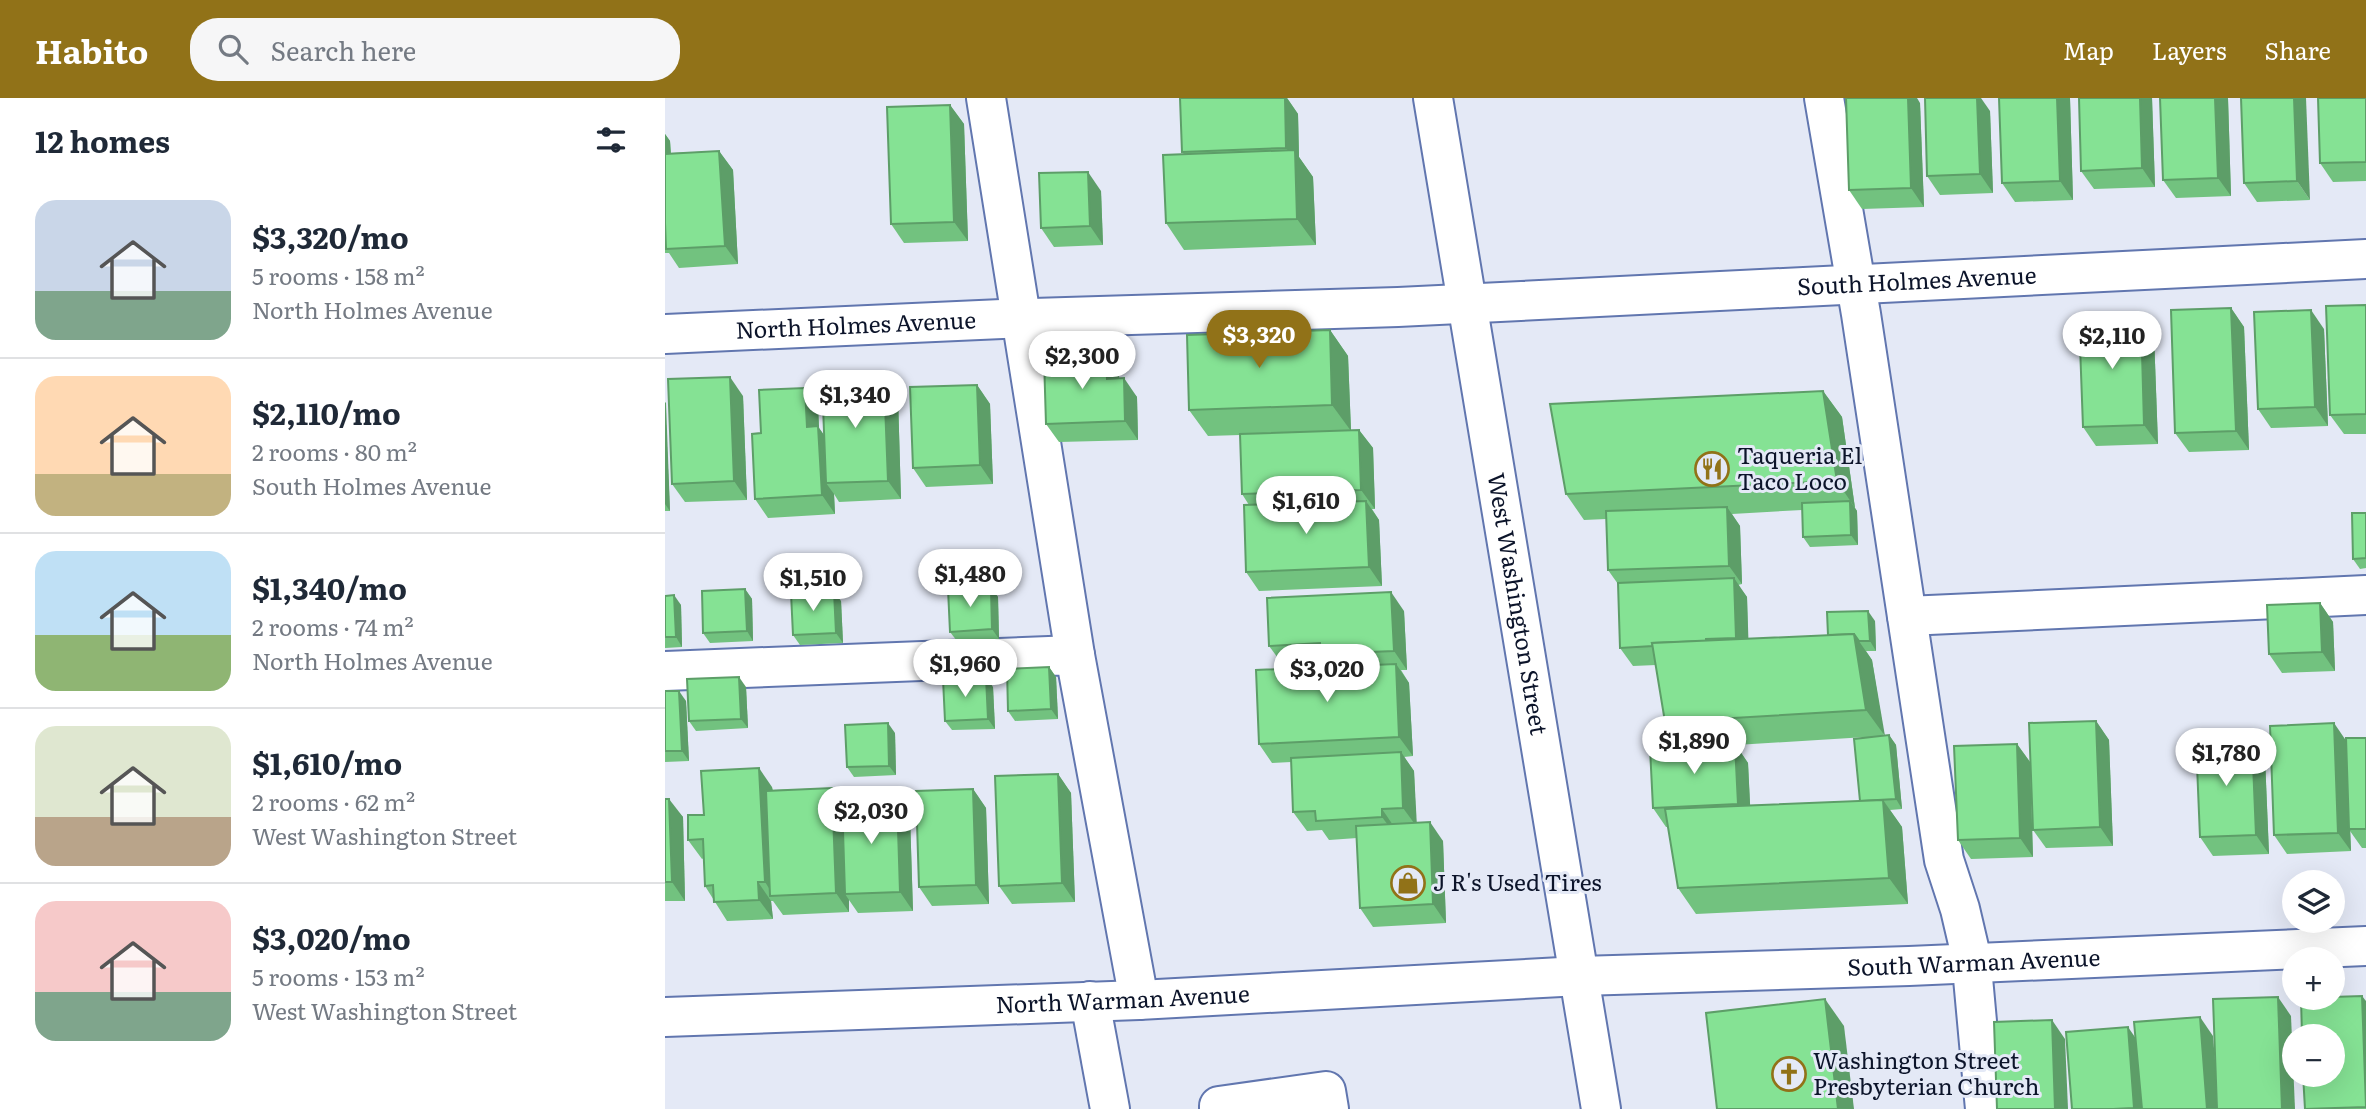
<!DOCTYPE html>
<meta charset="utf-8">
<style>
body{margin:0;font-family:Literata,serif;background:#f6f6f7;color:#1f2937;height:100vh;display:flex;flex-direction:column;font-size:26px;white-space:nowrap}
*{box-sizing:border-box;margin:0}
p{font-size:23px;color:#747a83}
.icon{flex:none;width:38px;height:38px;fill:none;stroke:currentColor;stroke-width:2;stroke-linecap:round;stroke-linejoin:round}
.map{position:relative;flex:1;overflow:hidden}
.sheet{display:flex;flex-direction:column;background:#fff;width:665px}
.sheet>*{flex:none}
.fabs{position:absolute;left:1617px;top:772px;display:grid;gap:14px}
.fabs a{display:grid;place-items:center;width:63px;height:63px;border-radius:50%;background:#fff;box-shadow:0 7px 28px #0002;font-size:35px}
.price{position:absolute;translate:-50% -60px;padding:0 16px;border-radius:24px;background:#fff;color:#222;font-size:23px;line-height:46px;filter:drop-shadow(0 2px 4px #0008)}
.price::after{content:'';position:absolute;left:50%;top:42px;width:21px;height:16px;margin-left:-10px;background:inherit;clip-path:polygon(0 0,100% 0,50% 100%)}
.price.selected{background:#917218;color:#fff}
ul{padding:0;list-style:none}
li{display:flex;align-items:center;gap:21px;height:175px;padding:0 35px}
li+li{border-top:2px solid #e0e1e3}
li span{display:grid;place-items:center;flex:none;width:196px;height:140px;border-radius:21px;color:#555}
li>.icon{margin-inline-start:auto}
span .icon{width:84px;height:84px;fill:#fffc;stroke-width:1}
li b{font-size:30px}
h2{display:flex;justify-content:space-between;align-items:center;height:84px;padding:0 35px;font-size:30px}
header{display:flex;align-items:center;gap:42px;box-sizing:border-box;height:98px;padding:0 35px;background:#917218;color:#fff}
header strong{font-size:33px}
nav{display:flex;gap:38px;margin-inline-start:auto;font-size:24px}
.search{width:490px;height:63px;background:#f6f6f7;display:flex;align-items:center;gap:18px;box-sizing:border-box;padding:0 24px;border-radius:28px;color:#747a83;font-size:26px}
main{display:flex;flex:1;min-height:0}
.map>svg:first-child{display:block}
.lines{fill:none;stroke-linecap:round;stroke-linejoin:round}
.minor-casing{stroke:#6176af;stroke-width:42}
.major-casing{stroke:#6176af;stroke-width:42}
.minor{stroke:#fff;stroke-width:38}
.major{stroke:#fff;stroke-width:38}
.wall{fill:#72c27f;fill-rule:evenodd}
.shaded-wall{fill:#5d9e68}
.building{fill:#85e294;stroke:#5d9e68;stroke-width:2}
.labels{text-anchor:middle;stroke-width:6;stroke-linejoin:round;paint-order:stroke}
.street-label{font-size:23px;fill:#0c142a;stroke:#e4e9f6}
.poi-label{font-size:23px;fill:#0c142a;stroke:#e4e9f6;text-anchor:start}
</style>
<header>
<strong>Habito</strong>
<div class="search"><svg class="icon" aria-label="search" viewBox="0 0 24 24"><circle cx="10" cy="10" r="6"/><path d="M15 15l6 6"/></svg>Search here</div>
<nav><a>Map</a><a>Layers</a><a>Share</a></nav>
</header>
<main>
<section class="sheet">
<h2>12 homes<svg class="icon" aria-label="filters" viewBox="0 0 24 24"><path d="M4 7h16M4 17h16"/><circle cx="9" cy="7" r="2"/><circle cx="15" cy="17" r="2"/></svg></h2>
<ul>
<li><span style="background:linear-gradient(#c9d6e8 65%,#7fa58c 0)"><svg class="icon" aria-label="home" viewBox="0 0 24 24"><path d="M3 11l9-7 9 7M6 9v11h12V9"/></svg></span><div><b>$3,320/mo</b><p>5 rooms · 158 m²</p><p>North Holmes Avenue</p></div></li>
<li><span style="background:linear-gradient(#ffd9b3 70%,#c2b280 0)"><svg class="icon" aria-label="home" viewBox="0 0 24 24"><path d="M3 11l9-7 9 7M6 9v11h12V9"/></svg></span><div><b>$2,110/mo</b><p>2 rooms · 80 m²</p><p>South Holmes Avenue</p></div></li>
<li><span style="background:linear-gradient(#bfe0f5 60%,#8fb573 0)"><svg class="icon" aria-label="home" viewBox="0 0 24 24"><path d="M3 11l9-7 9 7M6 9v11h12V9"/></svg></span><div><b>$1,340/mo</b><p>2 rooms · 74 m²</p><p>North Holmes Avenue</p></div></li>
<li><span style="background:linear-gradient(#dfe7d0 65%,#b9a48a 0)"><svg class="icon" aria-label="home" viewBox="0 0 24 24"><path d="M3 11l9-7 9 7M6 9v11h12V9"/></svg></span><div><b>$1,610/mo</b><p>2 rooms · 62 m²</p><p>West Washington Street</p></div></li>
<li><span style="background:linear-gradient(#f6c9c9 65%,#7fa58c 0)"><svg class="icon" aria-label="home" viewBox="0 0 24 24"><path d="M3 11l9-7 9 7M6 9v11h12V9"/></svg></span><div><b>$3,020/mo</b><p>5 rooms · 153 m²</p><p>West Washington Street</p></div></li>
</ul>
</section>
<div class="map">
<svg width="1701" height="1011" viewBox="0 0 1701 1011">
<rect width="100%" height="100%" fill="#e4e9f6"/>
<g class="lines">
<g class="minor-casing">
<g id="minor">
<polyline points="321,0 410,557"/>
<polyline points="1159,0 1196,216 1279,762 1295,811 1306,858 1320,1011"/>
<path id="s1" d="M0 236 337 221 733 209 1701 161"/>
<polyline points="1242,518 1701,497"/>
<polyline points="0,573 410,557 474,902"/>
<polyline points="425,903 445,1011"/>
<path id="s2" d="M0 919 474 902 915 878"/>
<polyline points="554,1011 554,1008 661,993 664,1011"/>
</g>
</g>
<g class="major-casing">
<g id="major">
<path id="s3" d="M768 0 936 1011"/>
<path id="s4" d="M915 878 1244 868 1701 848"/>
</g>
</g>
<use href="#minor" class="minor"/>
<use href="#major" class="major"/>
</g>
<g class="wall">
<polygon points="515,0 622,0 633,16 634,59 648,79 651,147 519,152 501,125 519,56 517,54"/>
<polygon points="1405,0 1408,102 1350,104 1337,85"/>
<polygon points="1487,0 1490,89 1429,91 1416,73"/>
<polygon points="1495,0 1563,0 1566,98 1511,100 1498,82"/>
<polygon points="1576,0 1645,102 1592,104 1579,85"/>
<polygon points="1701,0 1701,83 1668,84 1655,65"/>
<polygon points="1255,5 1259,109 1197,111 1184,92"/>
<polygon points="285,7 299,26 303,143 239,145 226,126"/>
<polygon points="1325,13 1328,95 1275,97 1262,78"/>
<polygon points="0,36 5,43 6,55 54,53 68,72 73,166 14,170 4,155 0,155"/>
<polygon points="436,93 438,147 389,149 376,130"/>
<polygon points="1701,207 1701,336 1679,336 1665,317"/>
<polygon points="1566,210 1579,229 1584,352 1524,354 1510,335"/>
<polygon points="1659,231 1663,328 1606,330 1593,311"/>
<polygon points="665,232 683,258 686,332 694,332 708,350 710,411 707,411 714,422 717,488 594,493 581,474 584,407 577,396 575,337 543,338 524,312"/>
<polygon points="1489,237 1493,346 1431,348 1418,329"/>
<polygon points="454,277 454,280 472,299 473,342 394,344 381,326"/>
<polygon points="219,280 233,299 236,401 174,404 169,396 170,416 103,420 90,401 96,335 153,309 154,330 159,337"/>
<polygon points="312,287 325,306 328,386 261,389 248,370"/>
<path d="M1158 293 1177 319 1190 410 1192 413 1193 447 1145 449 1138 439 1137 412 1067 416 1075 428 1077 486 1073 487 1082 499 1083 541 1163 537 1210 523 1211 553H1201L1207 562 1219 638 1224 637 1231 647 1237 711 1225 712 1237 729 1243 806 1031 816 1013 790 1003 729H1001L988 710 1018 649 1000 624 991 567 968 568 955 550 953 486 943 472 941 421 919 422 901 396ZM1201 639 1195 703 1085 707 1083 665 1071 647Z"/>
<polygon points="78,298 82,402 20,404 7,386"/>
<polygon points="0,304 5,413 0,413"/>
<polygon points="1701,415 1701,470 1695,471 1688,461"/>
<polygon points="326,490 333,499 334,541 292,543 285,534"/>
<polygon points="80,491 87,501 88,543 45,545 38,535"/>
<polygon points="0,498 16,507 17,549 0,550"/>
<polygon points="176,503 178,545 135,547 128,537"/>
<polygon points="1655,505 1668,524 1670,573 1617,575 1604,556"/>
<polygon points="739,513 742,572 736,572 744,585 748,658 739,659 749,673 751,725 778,743 781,825 708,829 695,810 692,740 664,742 657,732 642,733 628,714 626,664 607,665 594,646 664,569 661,564 618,567 604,548"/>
<polygon points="384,569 391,579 393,621 350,623 343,613"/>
<polygon points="81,589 83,630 31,633 24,623"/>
<polygon points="328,589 330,631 287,632 280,623"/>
<polygon points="0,593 21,603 24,663 0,664"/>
<polygon points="1431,623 1444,642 1448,748 1381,750 1368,732"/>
<polygon points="230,635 231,677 189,679 182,669"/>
<polygon points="1701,640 1701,750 1697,750 1685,733 1686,753 1622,756 1609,737 1681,643"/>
<polygon points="1587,641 1600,660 1604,756 1548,758 1535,739"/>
<polygon points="1352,646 1365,664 1368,759 1306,761 1293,742"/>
<polygon points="393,676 406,695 410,804 347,806 334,788"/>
<polygon points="107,689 108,692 167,690 177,705 232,699 245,718 248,813 193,815 184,802 184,814 118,817 108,803 106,803 108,821 62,823 40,788 39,760 37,761 23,742 39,717"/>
<polygon points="308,691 321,710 324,806 267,808 254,789"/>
<polygon points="0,701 18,719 20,803 0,803"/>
<polygon points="1701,903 1701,1011 1640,1011"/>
</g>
<g class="shaded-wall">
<polygon points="620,0 622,0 633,16 634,59 648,79 651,147 632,121 630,62 621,50"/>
<polygon points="1243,0 1252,0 1255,5 1259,109 1246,90"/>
<polygon points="1312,0 1316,0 1325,13 1328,95 1315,76"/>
<polygon points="1392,0 1405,0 1408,102 1395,83"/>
<polygon points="1475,0 1487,0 1490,89 1477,70"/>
<polygon points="1550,0 1563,0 1566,98 1553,80"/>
<polygon points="1629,0 1641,0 1645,102 1632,83"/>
<polygon points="285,7 299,26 303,143 289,124"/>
<polygon points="0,36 5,43 11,150 8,150 0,139"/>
<polygon points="54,53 68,72 73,166 60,148"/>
<polygon points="423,74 436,93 438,147 425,128"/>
<polygon points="1566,210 1579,229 1584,352 1571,333"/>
<polygon points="1646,212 1659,231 1663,328 1650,309"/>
<polygon points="1476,218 1489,237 1493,346 1479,327"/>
<polygon points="665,232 683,258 686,333 667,307"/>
<polygon points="441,258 454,277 455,300 442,281"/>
<polygon points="65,279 78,298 82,402 69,383"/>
<polygon points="219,280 233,299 236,401 223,383"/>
<polygon points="459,280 472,299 473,342 460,323"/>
<polygon points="312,287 325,306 328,386 315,367"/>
<polygon points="140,290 153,309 154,330 166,347 161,385 169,396 170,416 157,397 142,329"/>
<polygon points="1158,293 1177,319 1190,410 1172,383"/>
<polygon points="0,304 1,305 5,413 0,406"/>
<polygon points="694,332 708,350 710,411 696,392"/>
<polygon points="701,403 714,422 717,488 704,469"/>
<polygon points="1185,403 1192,413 1193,447 1186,437"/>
<polygon points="1062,409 1075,428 1077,486 1064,468"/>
<polygon points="1069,480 1082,499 1084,559 1071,540"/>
<polygon points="326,490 333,499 334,541 327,531"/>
<polygon points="80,491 87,501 88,543 82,533"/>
<polygon points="169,493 176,503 178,545 171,535"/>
<polygon points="726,494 739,513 742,572 729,553"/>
<polygon points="9,497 16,507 17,549 11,539"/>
<polygon points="1655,505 1668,524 1670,573 1657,554"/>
<polygon points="1203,513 1210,523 1211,553 1205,543"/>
<polygon points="1189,536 1207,562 1220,638 1201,612"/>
<polygon points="731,566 744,585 748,658 734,639"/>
<polygon points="384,569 391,579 393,621 386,611"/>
<polygon points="74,579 81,589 83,630 76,621"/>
<polygon points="321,579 328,589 330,631 323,621"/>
<polygon points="14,593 21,603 24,663 17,653"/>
<polygon points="1431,623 1444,642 1448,748 1435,729"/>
<polygon points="223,625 230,635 231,677 224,668"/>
<polygon points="1669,625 1682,644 1686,753 1673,735"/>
<polygon points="1224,637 1231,647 1237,711 1231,701"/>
<polygon points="1587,641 1600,660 1604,756 1591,737"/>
<polygon points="1070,646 1083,665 1086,725 1073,706"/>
<polygon points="1352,646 1365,664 1368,759 1355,740"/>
<polygon points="736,654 749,673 752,729 738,710"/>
<polygon points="94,670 107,689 113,798 109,798 100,784"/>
<polygon points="393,676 406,695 410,804 397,785"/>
<polygon points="167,690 180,709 180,796 184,802 184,814 171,795"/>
<polygon points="308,691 321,710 324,806 311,787"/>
<polygon points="232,699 245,718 248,813 235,794"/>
<polygon points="4,701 18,719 20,803 7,784"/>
<polygon points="1218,702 1237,729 1243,806 1224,780"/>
<polygon points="717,711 730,730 731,738 717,719"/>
<polygon points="765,724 778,743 781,825 768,806"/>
<polygon points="93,784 106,803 108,821 94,802"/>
<polygon points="1697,898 1701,903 1701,1001"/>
<polygon points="1613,899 1626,918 1630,1011 1617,1011"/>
<polygon points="1160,901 1179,928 1189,1011 1173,1011"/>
<polygon points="1535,919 1548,938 1554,1011 1542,1011"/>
<polygon points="1387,922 1400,941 1403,1011 1390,1011"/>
<polygon points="1463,929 1476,948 1481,1011 1470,1011 1469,1010"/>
</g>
<g class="building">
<polygon points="515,0 620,0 621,50 517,54"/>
<polygon points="1181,0 1243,0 1246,90 1184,92"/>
<polygon points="1260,0 1312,0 1315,76 1262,78"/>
<polygon points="1334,0 1392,0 1395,83 1337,85"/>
<polygon points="1414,0 1475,0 1477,70 1416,73"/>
<polygon points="1495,0 1550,0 1553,80 1498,82"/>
<polygon points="1576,0 1629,0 1632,83 1579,85"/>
<polygon points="1653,0 1701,0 1701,64 1655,65"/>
<polygon points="285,7 289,124 226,126 222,9"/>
<polygon points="630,52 632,121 501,125 498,57"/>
<polygon points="54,53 60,148 1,151 0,125 0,56"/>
<polygon points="423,74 425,128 376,130 374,75"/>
<polygon points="1701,207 1701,316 1665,317 1661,208"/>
<polygon points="1566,210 1571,333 1510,335 1506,212"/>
<polygon points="1646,212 1650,309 1593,311 1589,214"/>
<polygon points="1476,218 1479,327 1418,329 1414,220"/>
<polygon points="665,232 667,307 524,312 522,237"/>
<polygon points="441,258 442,281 459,280 460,323 381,326 379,260"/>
<polygon points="65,279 69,383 7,386 3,281"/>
<polygon points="219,280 223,383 161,385 157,282"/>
<polygon points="312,287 315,367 248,370 245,289"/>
<polygon points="140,290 142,329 153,328 157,397 90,401 87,336 96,335 94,292"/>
<polygon points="1158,293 1172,383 901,396 885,306"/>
<polygon points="694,332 696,392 577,396 575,336"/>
<polygon points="701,403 704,469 581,474 579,407"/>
<polygon points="1185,403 1186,437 1138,439 1137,405"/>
<polygon points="1062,409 1064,468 943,472 941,413"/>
<polygon points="1687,415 1701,415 1701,460 1688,461"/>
<polygon points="1069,480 1071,540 1041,541 1041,543 987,545 988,548 955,550 953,485"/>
<polygon points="326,490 327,531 285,534 283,491"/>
<polygon points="80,491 82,533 38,535 37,493"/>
<polygon points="169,493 171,535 128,537 126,495"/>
<polygon points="726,494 729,553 655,556 655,545 604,548 602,500"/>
<polygon points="9,497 11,539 0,539 0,498"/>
<polygon points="1655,505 1657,554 1604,556 1602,507"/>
<polygon points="1203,513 1205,543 1194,543 1189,536 1163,537 1162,514"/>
<polygon points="1189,536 1201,612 1000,624 987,545"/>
<polygon points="731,566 734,639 594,646 591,572"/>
<polygon points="384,569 386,611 343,613 342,571"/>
<polygon points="74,579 76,621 24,623 22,581"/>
<polygon points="321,579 323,621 280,623 278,581"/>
<polygon points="0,593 14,593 17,653 0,653"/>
<polygon points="1431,623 1435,729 1368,732 1364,625"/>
<polygon points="223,625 224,668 182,669 180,627"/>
<polygon points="1669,625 1673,735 1609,737 1605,628"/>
<polygon points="1224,637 1231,701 1195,703 1189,641"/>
<polygon points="1681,640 1701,640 1701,731 1684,731"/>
<polygon points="1587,641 1591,737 1535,739 1531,643"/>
<polygon points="1070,646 1073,706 988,710 985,650"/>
<polygon points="1352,646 1355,740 1293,742 1289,648"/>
<polygon points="736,654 738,710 717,711 717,719 651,723 650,713 628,714 626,660"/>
<polygon points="94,670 100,784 93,784 94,802 49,804 48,787 40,788 38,741 23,742 23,717 39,717 36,673"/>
<polygon points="393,676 397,785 334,788 330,678"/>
<polygon points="167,690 171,795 105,798 101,693"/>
<polygon points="308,691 311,787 254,789 251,693"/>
<polygon points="232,699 235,794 180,796 177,701"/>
<polygon points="0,701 4,701 7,784 0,784"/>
<polygon points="1218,702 1224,780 1013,790 1000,711"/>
<polygon points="765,724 768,806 695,810 691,728"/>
<polygon points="1697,898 1701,1009 1640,1011 1638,976 1668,976 1668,938 1637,938 1636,900"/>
<polygon points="1613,899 1617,1011 1552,1011 1548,901"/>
<polygon points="1160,901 1173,1011 1052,1011 1041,915"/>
<polygon points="1535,919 1542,1011 1477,1011 1469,924"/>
<polygon points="1387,922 1390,1011 1332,1011 1329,924"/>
<polygon points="1463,929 1469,1010 1448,1011 1407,1011 1401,934"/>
</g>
<defs>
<g id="restaurant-ring" transform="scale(1.75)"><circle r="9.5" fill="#e4e9f6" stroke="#917218" stroke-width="1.5"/><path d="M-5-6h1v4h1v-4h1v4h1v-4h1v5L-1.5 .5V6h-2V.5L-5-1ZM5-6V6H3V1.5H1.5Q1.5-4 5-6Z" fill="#917218"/></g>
<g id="shop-ring" transform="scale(1.75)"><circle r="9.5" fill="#e4e9f6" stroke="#917218" stroke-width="1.5"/><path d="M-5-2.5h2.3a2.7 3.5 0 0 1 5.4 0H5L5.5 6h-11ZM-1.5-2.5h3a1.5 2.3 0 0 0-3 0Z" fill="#917218"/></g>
<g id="church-ring" transform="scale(1.75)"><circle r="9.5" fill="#e4e9f6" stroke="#917218" stroke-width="1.5"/><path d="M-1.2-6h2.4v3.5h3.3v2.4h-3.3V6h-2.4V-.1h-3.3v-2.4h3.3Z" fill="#917218"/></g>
</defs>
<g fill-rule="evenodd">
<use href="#restaurant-ring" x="1047" y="371"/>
<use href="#shop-ring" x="743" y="785"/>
<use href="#church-ring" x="1124" y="976"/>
</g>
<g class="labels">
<g class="street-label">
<text dy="8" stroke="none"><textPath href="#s1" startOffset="1253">South Holmes Avenue</textPath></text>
<text dy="8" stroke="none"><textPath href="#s1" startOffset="191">North Holmes Avenue</textPath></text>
<text dy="8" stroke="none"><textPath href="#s3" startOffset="513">West Washington Street</textPath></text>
<text dy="8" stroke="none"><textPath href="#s4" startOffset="394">South Warman Avenue</textPath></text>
<text dy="8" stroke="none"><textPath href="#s2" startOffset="458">North Warman Avenue</textPath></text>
</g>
<g class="poi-label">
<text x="1072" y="366">Taqueria El<tspan x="1072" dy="26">Taco Loco</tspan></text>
<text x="768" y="793">J R's Used Tires</text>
<text x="1148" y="971">Washington Street<tspan x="1148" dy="26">Presbyterian Church</tspan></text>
</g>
</g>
</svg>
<div class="fabs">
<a><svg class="icon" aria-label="layers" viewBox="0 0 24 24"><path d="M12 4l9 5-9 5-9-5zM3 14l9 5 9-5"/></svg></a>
<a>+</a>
<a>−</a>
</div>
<b class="price selected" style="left:594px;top:272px">$3,320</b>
<b class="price" style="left:1447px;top:273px">$2,110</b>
<b class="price" style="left:417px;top:293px">$2,300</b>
<b class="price" style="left:190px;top:332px">$1,340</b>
<b class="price" style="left:641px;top:438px">$1,610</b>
<b class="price" style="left:305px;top:511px">$1,480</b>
<b class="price" style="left:148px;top:515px">$1,510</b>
<b class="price" style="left:300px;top:601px">$1,960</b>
<b class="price" style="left:662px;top:606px">$3,020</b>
<b class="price" style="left:1029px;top:678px">$1,890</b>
<b class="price" style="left:1561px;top:690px">$1,780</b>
<b class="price" style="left:206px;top:748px">$2,030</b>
</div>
</main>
